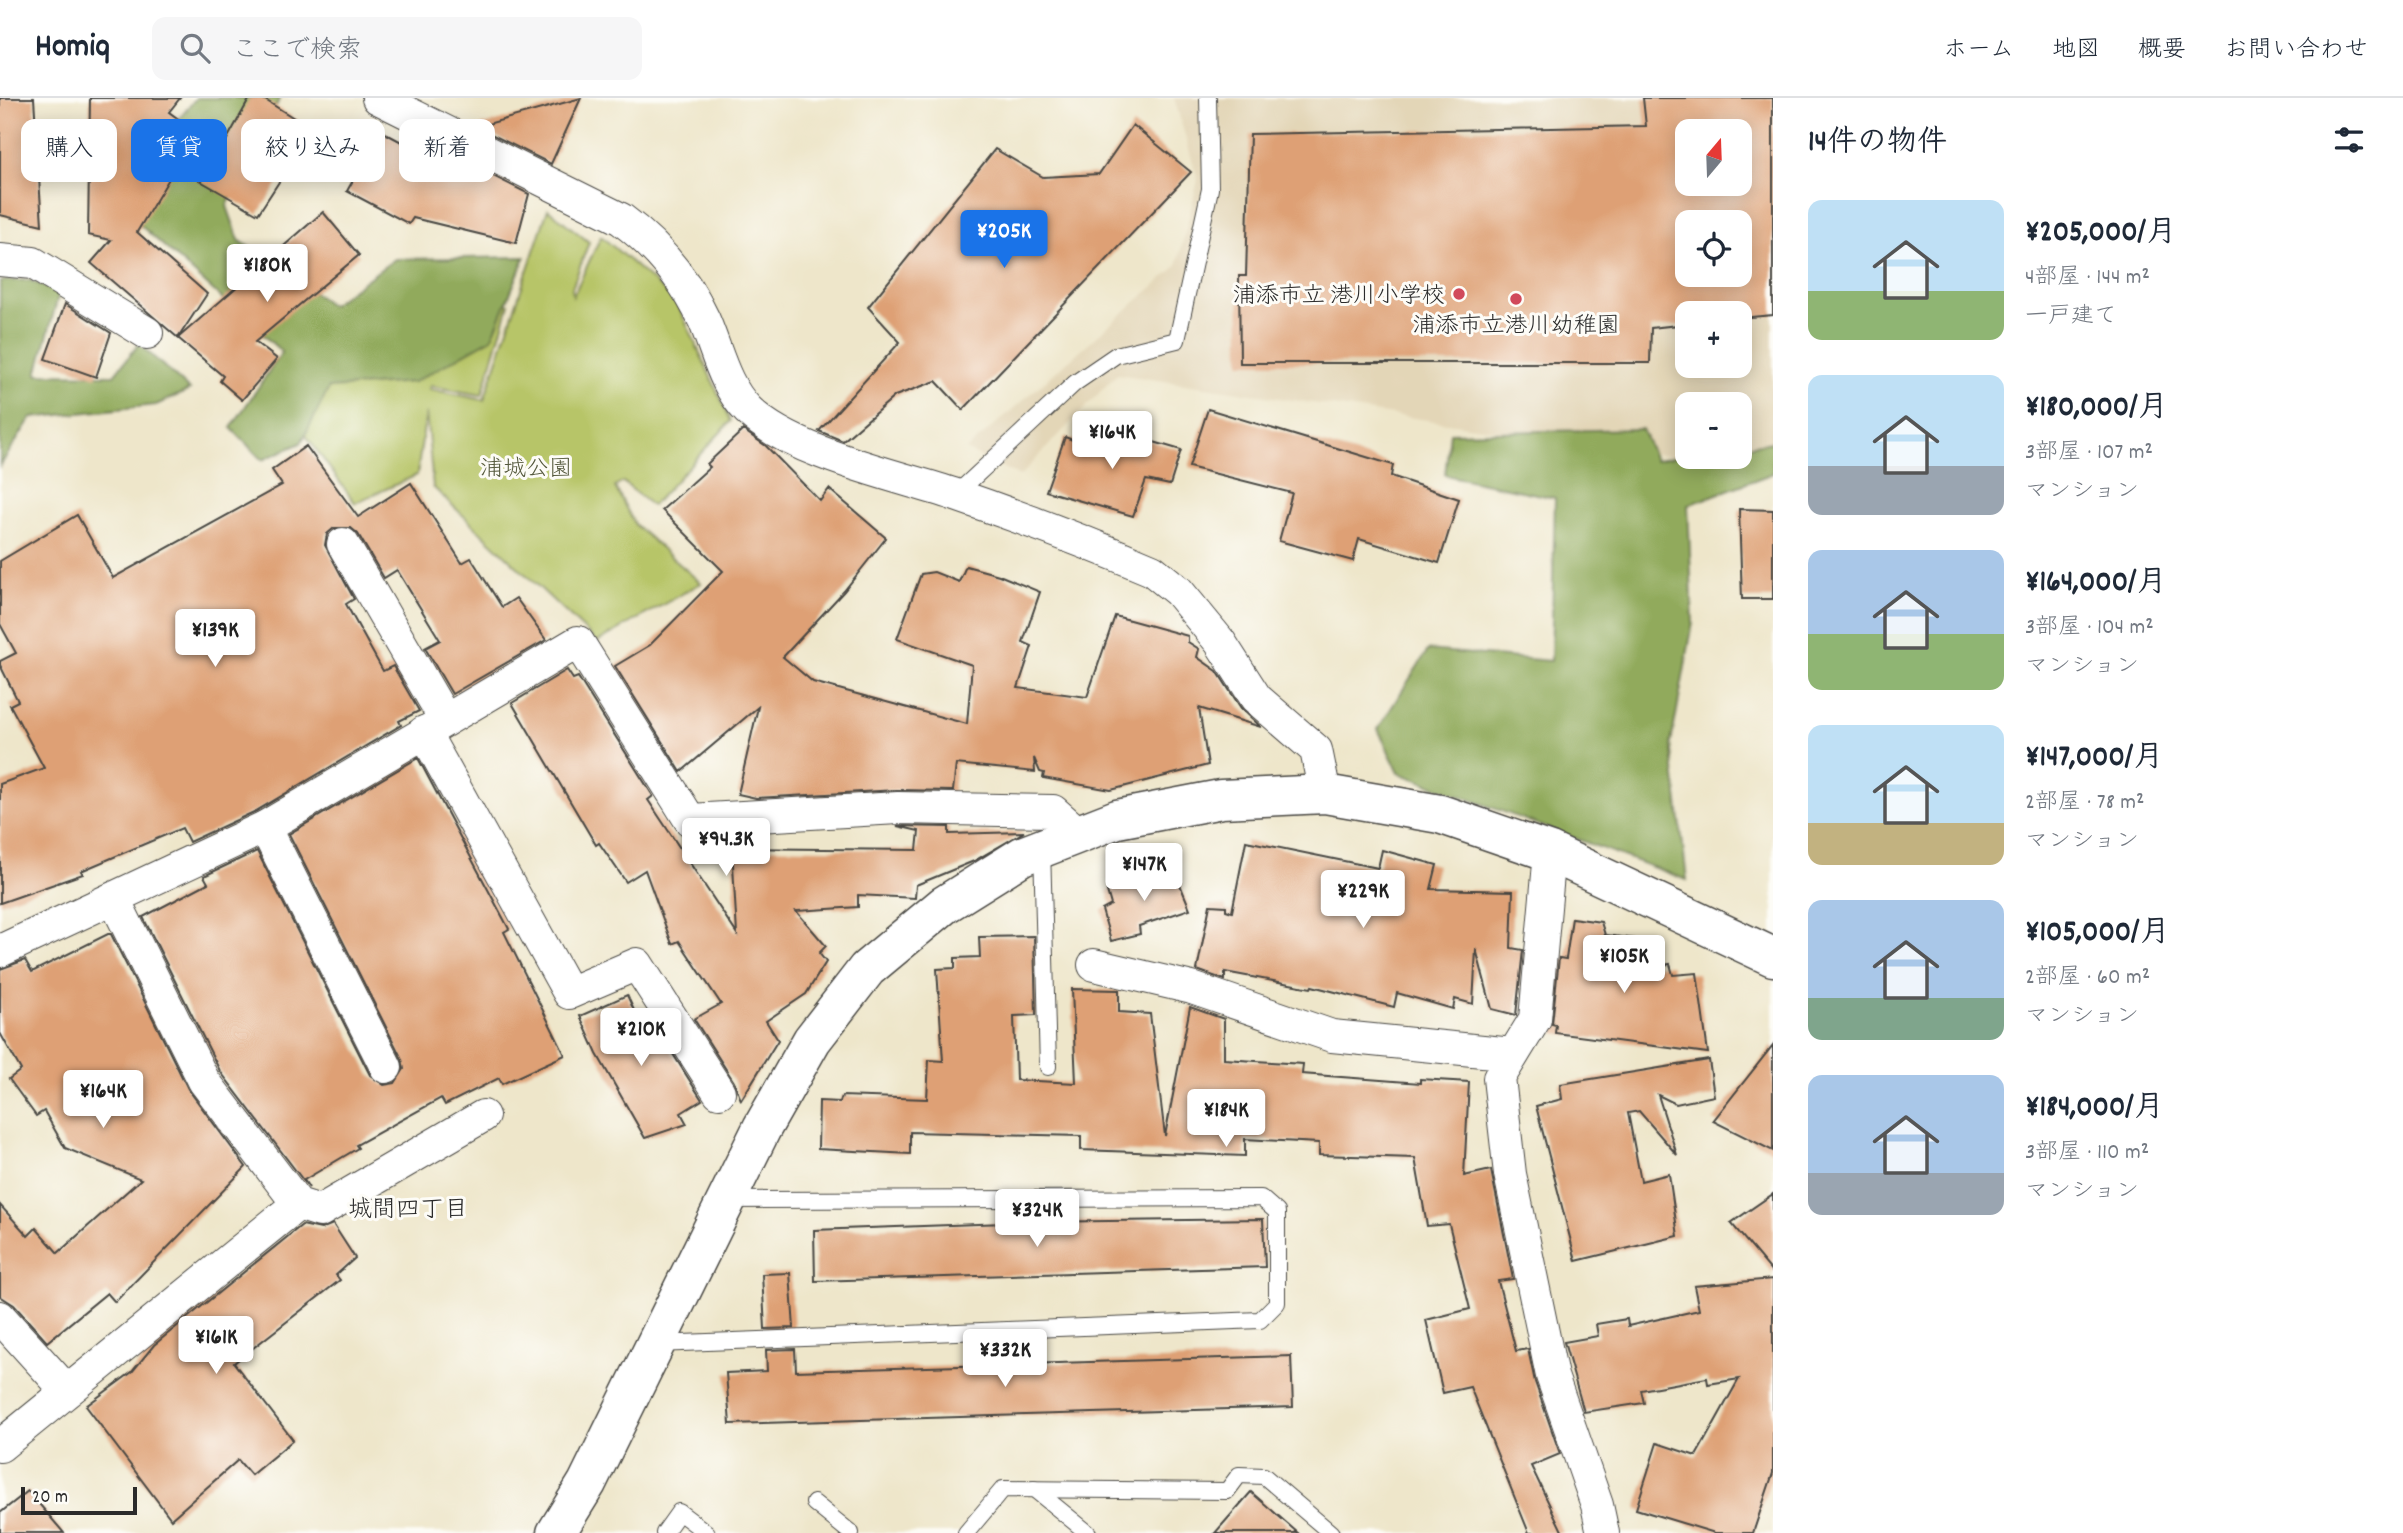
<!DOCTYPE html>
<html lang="ja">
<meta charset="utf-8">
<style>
body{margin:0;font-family:Dekko,"Klee One",sans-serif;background:#f6f6f7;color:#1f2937;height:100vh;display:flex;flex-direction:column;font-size:26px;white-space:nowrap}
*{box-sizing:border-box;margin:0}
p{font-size:23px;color:#747a83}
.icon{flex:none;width:38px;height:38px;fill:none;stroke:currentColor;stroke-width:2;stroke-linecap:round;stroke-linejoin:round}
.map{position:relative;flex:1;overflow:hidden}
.side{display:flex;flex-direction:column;background:#fff;width:630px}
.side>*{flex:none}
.banner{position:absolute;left:21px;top:21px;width:665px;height:63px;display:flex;gap:14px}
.needle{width:46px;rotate:19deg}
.controls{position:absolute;left:1675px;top:21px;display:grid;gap:14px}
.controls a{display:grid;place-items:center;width:77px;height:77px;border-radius:14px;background:#fff;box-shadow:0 4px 18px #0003;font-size:35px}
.scale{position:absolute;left:21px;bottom:18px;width:116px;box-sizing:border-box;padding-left:7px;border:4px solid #2b2b2b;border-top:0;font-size:19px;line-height:24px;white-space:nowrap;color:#2b2b2b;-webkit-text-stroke:5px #fdfcf7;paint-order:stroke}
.price{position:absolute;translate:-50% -60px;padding:0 16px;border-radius:7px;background:#fff;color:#222;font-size:23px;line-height:46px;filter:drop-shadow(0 2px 4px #0008)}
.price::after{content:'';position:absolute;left:50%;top:42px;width:21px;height:16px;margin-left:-10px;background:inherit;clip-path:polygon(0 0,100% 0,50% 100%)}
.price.active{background:#1a73e8;color:#fff}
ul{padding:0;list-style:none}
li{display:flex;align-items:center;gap:21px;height:175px;padding:0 35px}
li span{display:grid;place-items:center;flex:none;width:196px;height:140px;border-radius:14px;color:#555}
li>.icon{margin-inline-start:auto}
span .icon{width:84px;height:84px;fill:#fffc;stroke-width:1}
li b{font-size:30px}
h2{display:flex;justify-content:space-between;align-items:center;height:84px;padding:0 35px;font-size:30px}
.tag{padding:0 24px;border-radius:14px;background:#fff;box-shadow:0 4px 18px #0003;font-size:24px;line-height:63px}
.tag.active{background:#1a73e8;color:#fff}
header{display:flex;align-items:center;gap:42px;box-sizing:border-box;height:98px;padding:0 35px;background:#fff;border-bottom:2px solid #e0e1e3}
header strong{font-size:33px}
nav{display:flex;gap:38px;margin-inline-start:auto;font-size:24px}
.search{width:490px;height:63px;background:#f6f6f7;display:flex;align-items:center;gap:18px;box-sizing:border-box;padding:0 24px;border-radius:14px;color:#747a83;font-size:26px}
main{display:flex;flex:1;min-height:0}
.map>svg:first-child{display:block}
.built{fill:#e3d6b7;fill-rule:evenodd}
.green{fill:#b7c568;stroke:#71784a;stroke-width:2}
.forest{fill:#91aa5c;stroke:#5e6a44;stroke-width:2}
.building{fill:#dea075;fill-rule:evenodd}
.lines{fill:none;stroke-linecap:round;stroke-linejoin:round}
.lane-casing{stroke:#484743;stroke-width:18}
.street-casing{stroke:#484743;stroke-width:34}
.secondary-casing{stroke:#484743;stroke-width:41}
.lane{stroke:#fff;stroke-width:16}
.street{stroke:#fff;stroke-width:32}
.secondary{stroke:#fff;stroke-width:38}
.poi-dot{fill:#d1495b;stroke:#fdfcf7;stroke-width:2.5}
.labels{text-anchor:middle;stroke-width:6;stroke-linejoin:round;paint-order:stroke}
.poi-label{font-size:23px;fill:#2b2b2b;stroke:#fdfcf7;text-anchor:end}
.park-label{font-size:23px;fill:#55593d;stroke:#fdfcf7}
.neighbourhood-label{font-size:24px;fill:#2b2b2b;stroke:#fdfcf7}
</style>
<header>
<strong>Homiq</strong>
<div class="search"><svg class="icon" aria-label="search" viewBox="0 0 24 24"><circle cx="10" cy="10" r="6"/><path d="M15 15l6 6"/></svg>ここで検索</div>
<nav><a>ホーム</a><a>地図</a><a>概要</a><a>お問い合わせ</a></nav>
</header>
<main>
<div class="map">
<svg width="1773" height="1435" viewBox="0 0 1773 1435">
<rect width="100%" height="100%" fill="#fdfcf7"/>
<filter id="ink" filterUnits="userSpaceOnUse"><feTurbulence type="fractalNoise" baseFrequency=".0143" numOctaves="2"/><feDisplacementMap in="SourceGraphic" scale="14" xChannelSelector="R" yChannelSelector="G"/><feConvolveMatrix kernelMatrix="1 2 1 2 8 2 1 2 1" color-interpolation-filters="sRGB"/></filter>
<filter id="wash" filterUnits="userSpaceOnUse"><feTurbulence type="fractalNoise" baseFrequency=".00686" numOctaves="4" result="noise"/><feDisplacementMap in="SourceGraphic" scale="28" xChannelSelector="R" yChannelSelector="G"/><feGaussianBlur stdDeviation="1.57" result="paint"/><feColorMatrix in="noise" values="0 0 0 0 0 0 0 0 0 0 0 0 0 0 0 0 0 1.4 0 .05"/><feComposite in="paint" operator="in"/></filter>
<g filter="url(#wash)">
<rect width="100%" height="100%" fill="#eee6ca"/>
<path class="built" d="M1174 0H1773V352L1740 357V306H1687V359L1704 363 1117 276 1020 378 966 352 1177 168 1198 82ZM1687 33H1740V86H1687ZM1687 124H1740V177H1687ZM1687 215H1740V268H1687Z"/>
<polygon class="green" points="548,111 589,144 572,190 573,198 601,138 676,203 731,323 652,408 623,384 615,389 635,427 701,485 597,544 433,389 426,314 417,377 355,405 302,332 320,274 457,192 509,206 482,297 430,288 429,291 484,302"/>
<g class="forest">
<polygon points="196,0 280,0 227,108 239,142 331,207 395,161 525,159 492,240 414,284 329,290 301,345 262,362 231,330 282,254 120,109 122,91"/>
<polygon points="29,182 59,195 37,276 114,277 139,246 190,292 156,307 31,320 0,368 0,183"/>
<polygon points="1642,331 1655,362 1687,357 1740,359 1740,349 1773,344 1773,375 1688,407 1693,525 1671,645 1687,782 1399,675 1378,631 1428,552 1551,563 1555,400 1445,377 1450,335"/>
</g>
<g id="blocks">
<g class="building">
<polygon points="0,0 34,0 42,127 0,117"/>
<polygon points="90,0 180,0 169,14 221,52 250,0 262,0 313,32 292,63 275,54 288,70 258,116 176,69 137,134 207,196 178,240 91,165 111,142 88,137"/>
<polygon points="581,0 551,66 477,29"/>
<path d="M1643 0H1773V217L1740 220V215H1687V226L1651 230 1650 265H1240L1239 178H1246L1250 36 1646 28ZM1687 33H1740V86H1687ZM1687 124H1740V177H1687Z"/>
<polygon points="1133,27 1191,74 963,312 936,283 895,298 843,343 819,333 900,244 868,209 995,51 1043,79 1099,76"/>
<polygon points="381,33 407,47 423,43 529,96 516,145 413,120 409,126 347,93"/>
<polygon points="323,114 359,157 255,244 277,261 242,302 220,283 223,278 178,240"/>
<polygon points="65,206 111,235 96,279 45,261"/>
<polygon points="1208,311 1393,367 1391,378 1459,401 1439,465 1359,441 1353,463 1279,443 1292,395 1189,369"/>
<polygon points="743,332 766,348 820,403 829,391 886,440 844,493 783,559 813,584 967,626 972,567 897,541 921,476 934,474 959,484 966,468 999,477 1040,494 1023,544 1032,548 1018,590 1087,599 1115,518 1188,538 1188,544 1199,551 1197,559 1217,573 1241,610 1261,629 1199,610 1208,667 1111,692 1043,680 1044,675 1040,674 1034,660 1035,674 956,666 953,693 897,692 756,700 738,696 758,609 681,674 615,568 650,547 723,473 662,412 710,369 707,366"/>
<polygon points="1116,333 1181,352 1170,387 1146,382 1133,418 1046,393 1065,339 1107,355"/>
<polygon points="306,348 358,419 411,385 462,465 471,460 502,509 516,500 546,542 452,596 425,550 440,542 397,472 384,480 358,436 351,430 334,430 327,436 325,447 354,501 346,506 383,573 393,568 419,613 399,623 401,627 256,713 189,744 182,730 81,773 83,776 0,805 0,686 44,670 10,607 18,603 0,567 0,563 16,555 0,526 0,463 77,417 113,480 282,387 272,372"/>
<polygon points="1739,411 1773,412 1773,501 1742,501"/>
<polygon points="567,572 573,581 578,579 653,698 648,702 737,836 732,750 917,752 919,733 897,728 949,729 949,736 1024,734 974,763 916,787 915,800 858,797 858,809 796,813 826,848 819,855 826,864 806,896 766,923 778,942 741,1002 734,984 694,921 721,906 679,843 672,846 645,772 626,784 599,745 596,747 512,605"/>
<polygon points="418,660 509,831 504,834 565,957 502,986 499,980 445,1007 441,1000 356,1047 358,1050 304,1082 309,1090 220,973 143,819 208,785 204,778 257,753 370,977 384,987 395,985 404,971 402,961 289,736"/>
<polygon points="1246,743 1378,770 1382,752 1437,767 1431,791 1513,793 1511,850 1523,852 1516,917 1492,911 1476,851 1473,906 1455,901 1453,911 1397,895 1394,909 1312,888 1311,890 1225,874 1225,882 1197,872 1210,807 1226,808 1226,812 1232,814"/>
<polygon points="1172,767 1190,811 1139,828 1140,836 1111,843 1102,812 1111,807 1107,793 1145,781 1145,777"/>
<polygon points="1572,820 1601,824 1605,837 1637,841 1633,872 1670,866 1673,877 1697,875 1708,955 1555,935 1556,927 1552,926 1559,860 1566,861"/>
<polygon points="108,836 111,836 188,991 246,1069 115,1204 107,1195 47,1244 14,1207 0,1198 0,1107 28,1138 36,1130 58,1155 141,1081 65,1050 44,1013 36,1018 9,981 21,972 0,935 0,871 25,862 32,874"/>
<polygon points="1034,838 1036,917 1014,918 1016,982 1076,985 1072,891 1119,892 1119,914 1150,916 1165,1038 1190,909 1224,921 1224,961 1303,966 1302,976 1420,985 1420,981 1469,984 1464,1078 1491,1072 1513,1181 1498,1183 1516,1253 1528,1251 1535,1284 1560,1356 1531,1368 1563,1435 1529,1435 1470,1289 1443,1295 1426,1222 1470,1211 1449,1126 1427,1128 1415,1060 1319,1057 1319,1045 1245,1041 1245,1058 1081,1052 1081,1038 910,1034 910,1056 818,1051 819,1003 840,1004 842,998 927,1001 929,962 943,963 937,871 955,870 955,860 980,859 979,839"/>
<polygon points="627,897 646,939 659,934 702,1002 681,1015 687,1026 645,1040 597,956 580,918"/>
<polygon points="1773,947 1773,1053 1713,1023"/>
<polygon points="1709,962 1714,998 1676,1006 1658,997 1677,1057 1639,1013 1628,1015 1641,1083 1669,1076 1678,1138 1576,1163 1536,1008 1562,1001 1560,986"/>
<polygon points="1773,1096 1773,1175 1731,1125"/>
<polygon points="1263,1121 1265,1169 815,1183 814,1132 1032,1124"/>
<polygon points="333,1126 355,1160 336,1177 340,1182 234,1265 293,1342 251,1377 238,1362 171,1421 86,1308 132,1274 154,1247 302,1127 321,1131"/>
<polygon points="790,1175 794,1230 765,1231 762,1176"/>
<polygon points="1773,1181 1773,1375 1753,1435 1715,1435 1636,1411 1657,1345 1696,1358 1739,1281 1708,1286 1707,1280 1641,1292 1644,1305 1584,1314 1564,1244 1598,1238 1596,1226 1627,1221 1628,1228 1699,1212 1694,1188"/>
<polygon points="795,1251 796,1273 1291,1258 1293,1309 730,1326 726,1275 767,1273 766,1252"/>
<polygon points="28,1393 64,1435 0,1435 0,1415"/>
<polygon points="1251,1394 1298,1435 1215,1435"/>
</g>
</g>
</g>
<g filter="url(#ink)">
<use href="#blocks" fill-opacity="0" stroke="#484743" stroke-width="2"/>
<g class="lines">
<g class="lane-casing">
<g id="lane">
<polyline points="955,397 1075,285 1116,257 1177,242 1210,91 1208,0"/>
<polyline points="1042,750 1048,969"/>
<polyline points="656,1246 1260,1222 1277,1205 1277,1114 1261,1100 729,1102"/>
<polyline points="1034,1391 1088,1435"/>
<polyline points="814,1405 851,1435"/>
<polyline points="664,1435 679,1414 707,1435"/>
<polyline points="966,1435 1003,1391 1227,1393 1239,1377 1264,1378 1331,1435"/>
</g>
</g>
<g class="street-casing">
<g id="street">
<path d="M378 0 621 121C658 148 685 181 704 222 717 252 724 288 748 312 791 355 895 377 953 396 1020 419 1087 444 1152 472L1178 493 1220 544 1256 600 1316 652 1325 696"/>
<polyline points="0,162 33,165 147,235"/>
<polyline points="343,446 445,621"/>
<polyline points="424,634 569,895 637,866 719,994"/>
<polyline points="265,729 386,969"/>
<polyline points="1550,754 1535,921 1499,980 1510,1076 1552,1278 1597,1407 1603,1435"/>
<polyline points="114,801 204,983 298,1106 320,1113 483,1018"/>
<polyline points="0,853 265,729 578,544 690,722 898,710 1053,713 1079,736"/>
<polyline points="1094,867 1192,890 1332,938 1513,956"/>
<polyline points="0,1219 67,1293"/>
<polyline points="0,1348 298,1106"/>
</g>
</g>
<g class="secondary-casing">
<polyline id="secondary" points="556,1435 587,1385 762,1030 812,942 867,871 944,807 1022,758 1117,721 1221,701 1325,696 1440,716 1550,754 1773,859"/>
</g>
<use href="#lane" class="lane"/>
<use href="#street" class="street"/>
<use href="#secondary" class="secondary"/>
</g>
</g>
<g class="poi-dot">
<circle cx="1459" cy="196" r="7"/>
<circle cx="1516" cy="201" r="7"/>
</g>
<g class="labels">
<g class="poi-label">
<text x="1445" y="204">浦添市立 港川小学校</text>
<text x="1516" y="234" text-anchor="middle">浦添市立港川幼稚園</text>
</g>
<g class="park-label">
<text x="526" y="377">浦城公園</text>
</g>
<g class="neighbourhood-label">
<text x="408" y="1118">城間四丁目</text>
</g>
</g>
</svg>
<div class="controls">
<a><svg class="needle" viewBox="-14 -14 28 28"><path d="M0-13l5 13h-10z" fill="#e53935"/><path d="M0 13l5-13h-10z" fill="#747a83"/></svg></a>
<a><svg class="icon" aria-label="locate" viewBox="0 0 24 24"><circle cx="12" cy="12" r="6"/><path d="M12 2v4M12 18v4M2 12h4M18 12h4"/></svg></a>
<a>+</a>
<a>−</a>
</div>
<div class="scale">20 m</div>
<b class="price active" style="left:1004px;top:172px">¥205K</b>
<b class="price" style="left:267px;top:206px">¥180K</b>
<b class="price" style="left:1112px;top:373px">¥164K</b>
<b class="price" style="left:215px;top:571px">¥139K</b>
<b class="price" style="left:726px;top:780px">¥94.3K</b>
<b class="price" style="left:1144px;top:805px">¥147K</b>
<b class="price" style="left:1363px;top:832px">¥229K</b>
<b class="price" style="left:1624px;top:897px">¥105K</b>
<b class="price" style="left:641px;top:970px">¥210K</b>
<b class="price" style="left:103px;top:1032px">¥164K</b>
<b class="price" style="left:1226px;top:1051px">¥184K</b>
<b class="price" style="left:1037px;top:1151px">¥324K</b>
<b class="price" style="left:216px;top:1278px">¥161K</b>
<b class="price" style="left:1005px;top:1291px">¥332K</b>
<div class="banner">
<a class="tag">購入</a>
<a class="tag active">賃貸</a>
<a class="tag">絞り込み</a>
<a class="tag">新着</a>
</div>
</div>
<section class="side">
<h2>14件の物件<svg class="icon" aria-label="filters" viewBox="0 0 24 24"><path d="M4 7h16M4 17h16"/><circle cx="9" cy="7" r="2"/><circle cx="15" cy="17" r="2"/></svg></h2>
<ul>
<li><span style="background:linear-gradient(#bfe0f5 65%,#8fb573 0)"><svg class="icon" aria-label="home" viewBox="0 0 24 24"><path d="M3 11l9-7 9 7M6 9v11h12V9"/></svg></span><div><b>¥205,000/月</b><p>4部屋 · 144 m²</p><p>一戸建て</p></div></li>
<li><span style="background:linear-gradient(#bfe0f5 65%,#9aa5b1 0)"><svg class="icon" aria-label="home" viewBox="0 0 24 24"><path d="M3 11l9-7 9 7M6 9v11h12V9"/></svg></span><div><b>¥180,000/月</b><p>3部屋 · 107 m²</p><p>マンション</p></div></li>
<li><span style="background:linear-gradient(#a9c7e8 60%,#8fb573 0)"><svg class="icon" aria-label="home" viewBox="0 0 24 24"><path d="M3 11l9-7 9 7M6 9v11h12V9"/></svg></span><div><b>¥164,000/月</b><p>3部屋 · 104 m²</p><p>マンション</p></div></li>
<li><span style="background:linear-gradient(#bfe0f5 70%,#c2b280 0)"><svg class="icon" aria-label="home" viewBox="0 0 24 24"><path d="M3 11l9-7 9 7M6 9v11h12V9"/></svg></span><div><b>¥147,000/月</b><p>2部屋 · 78 m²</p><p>マンション</p></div></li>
<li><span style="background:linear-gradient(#a9c7e8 70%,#7fa58c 0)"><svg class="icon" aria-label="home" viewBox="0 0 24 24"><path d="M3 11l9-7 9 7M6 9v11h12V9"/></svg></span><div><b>¥105,000/月</b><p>2部屋 · 60 m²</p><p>マンション</p></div></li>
<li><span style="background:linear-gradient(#a9c7e8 70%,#9aa5b1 0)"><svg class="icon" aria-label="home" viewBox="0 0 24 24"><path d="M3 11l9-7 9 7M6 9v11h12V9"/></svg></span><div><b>¥184,000/月</b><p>3部屋 · 110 m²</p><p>マンション</p></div></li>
</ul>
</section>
</main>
